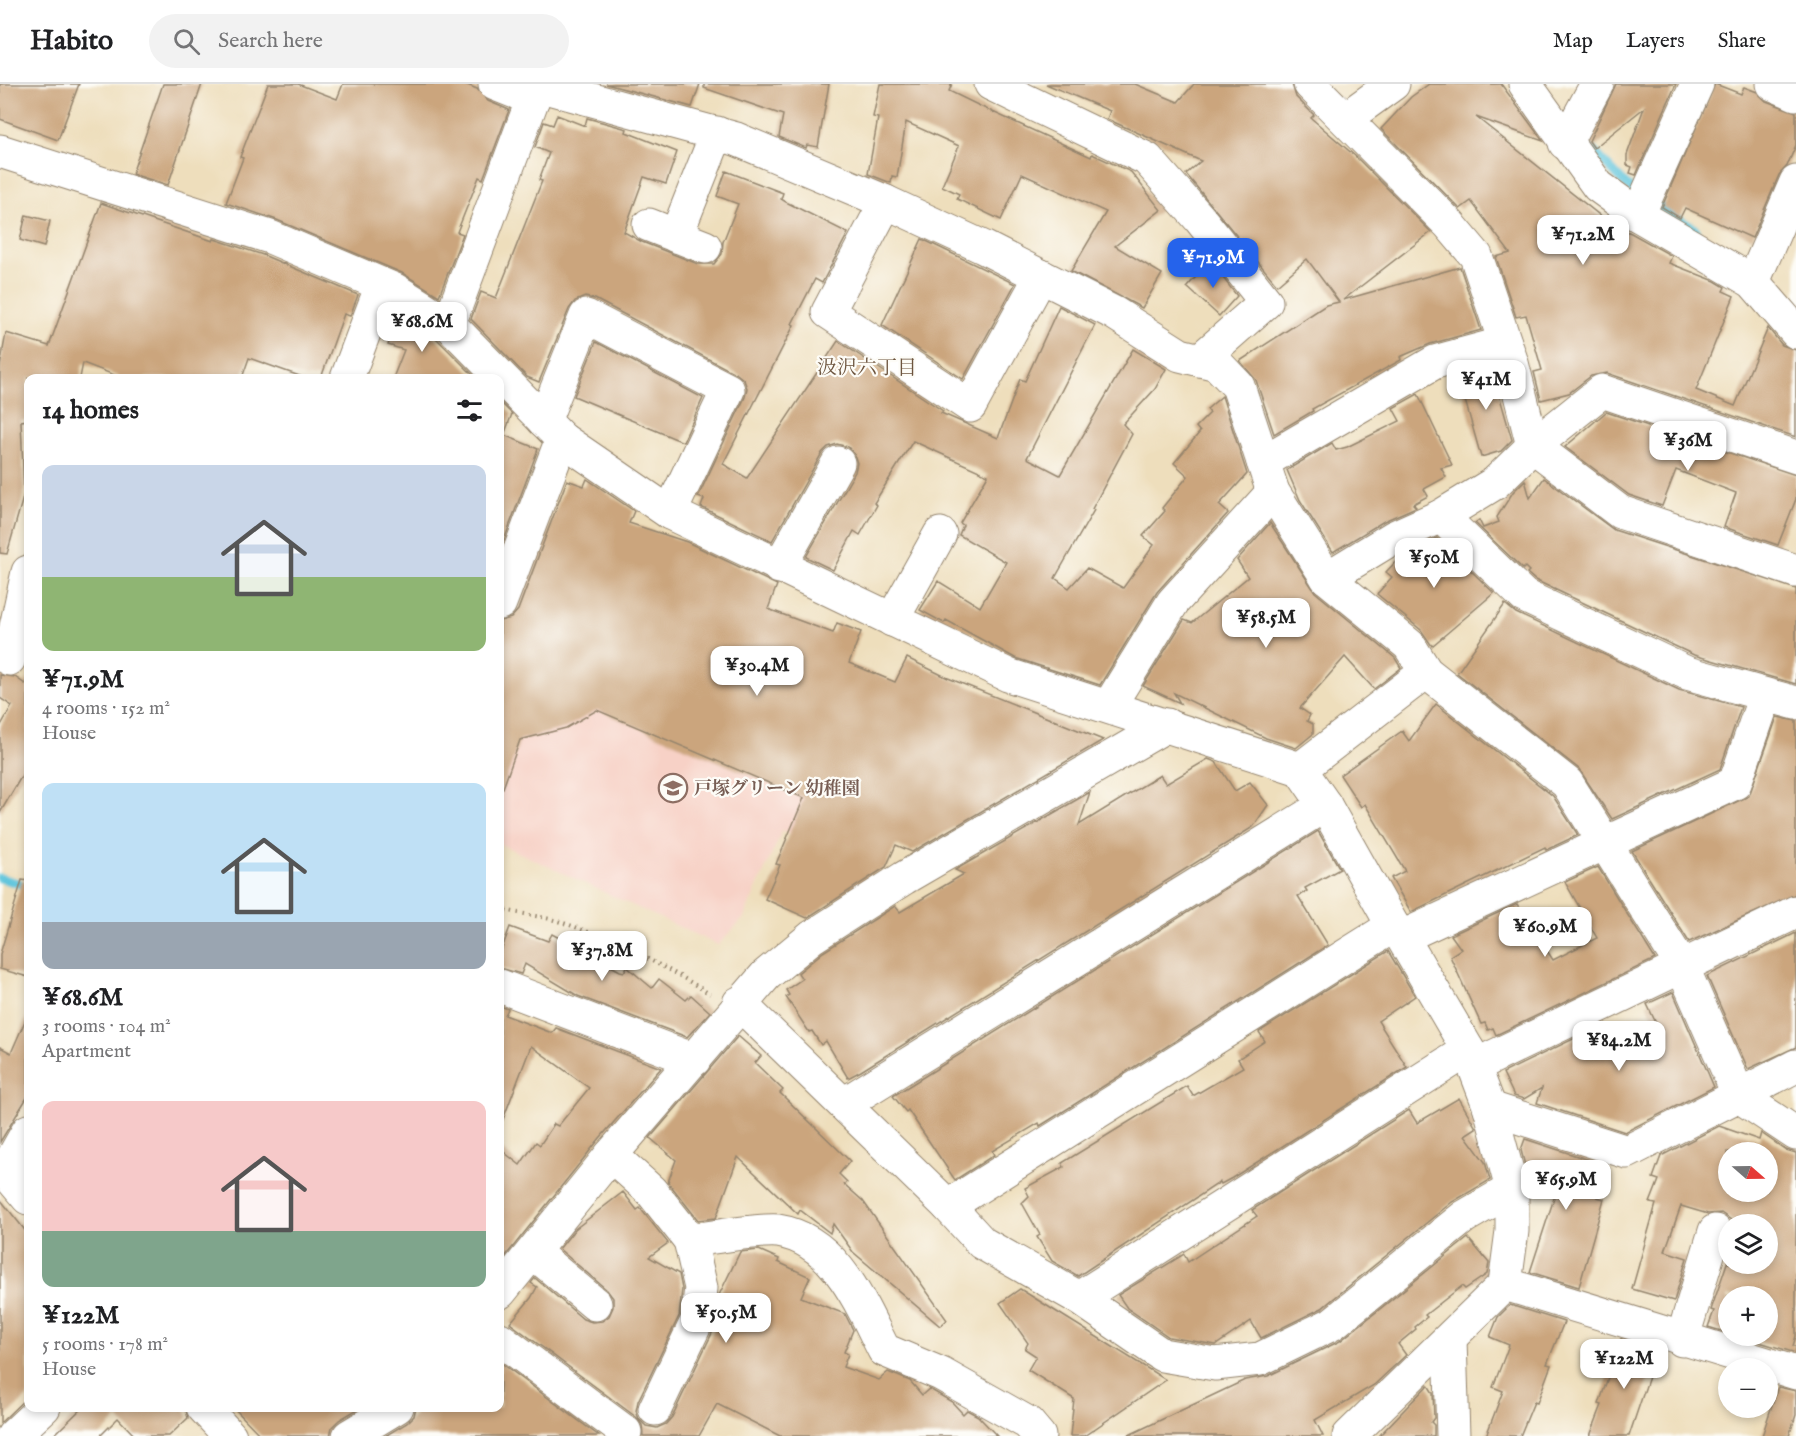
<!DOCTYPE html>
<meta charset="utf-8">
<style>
body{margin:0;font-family:"IM FELL English","Noto Serif JP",serif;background:#f2f2f2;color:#202124;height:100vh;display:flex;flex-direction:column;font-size:22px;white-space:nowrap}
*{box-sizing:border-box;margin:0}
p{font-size:20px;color:#757577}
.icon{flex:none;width:33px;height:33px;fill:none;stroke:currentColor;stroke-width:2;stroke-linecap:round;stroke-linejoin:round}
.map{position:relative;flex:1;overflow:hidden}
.sheet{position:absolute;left:24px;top:290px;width:480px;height:1038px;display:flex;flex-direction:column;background:#fff;border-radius:12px;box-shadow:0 3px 9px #0003}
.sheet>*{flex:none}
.needle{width:39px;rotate:110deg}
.tools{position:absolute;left:1718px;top:1058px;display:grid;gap:12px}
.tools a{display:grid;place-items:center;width:60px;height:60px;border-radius:50%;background:#fff;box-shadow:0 3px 9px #0003;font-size:30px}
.price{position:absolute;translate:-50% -51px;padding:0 14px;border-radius:12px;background:#fff;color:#222;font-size:20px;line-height:39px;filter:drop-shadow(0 2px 3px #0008)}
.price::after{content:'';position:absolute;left:50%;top:36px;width:18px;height:14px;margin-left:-9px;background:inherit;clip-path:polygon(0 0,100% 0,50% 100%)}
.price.current{background:#2563eb;color:#fff}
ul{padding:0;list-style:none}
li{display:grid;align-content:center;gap:12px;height:318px;padding:0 18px}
li span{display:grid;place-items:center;height:186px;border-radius:12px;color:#555}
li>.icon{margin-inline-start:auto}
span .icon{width:108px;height:108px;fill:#fffc;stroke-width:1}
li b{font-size:26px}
h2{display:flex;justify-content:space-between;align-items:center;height:72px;padding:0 18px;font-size:26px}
header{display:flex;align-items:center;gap:36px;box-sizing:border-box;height:84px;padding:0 30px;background:#fff;border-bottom:2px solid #e0e0e0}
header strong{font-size:28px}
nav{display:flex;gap:33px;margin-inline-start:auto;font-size:21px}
.search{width:420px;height:54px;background:#f2f2f2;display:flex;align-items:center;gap:15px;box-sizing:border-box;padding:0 21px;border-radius:33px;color:#757577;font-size:22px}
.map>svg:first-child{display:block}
.built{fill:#f7d1c6}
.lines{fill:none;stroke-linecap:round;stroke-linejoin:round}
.stream{stroke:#5ec5dc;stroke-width:9}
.building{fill:#cba57d;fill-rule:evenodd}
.minor-casing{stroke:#94846d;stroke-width:35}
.path{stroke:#94846d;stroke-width:4;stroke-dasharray:1.5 4.5;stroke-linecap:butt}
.minor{stroke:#fff;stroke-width:33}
.labels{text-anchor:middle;stroke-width:4.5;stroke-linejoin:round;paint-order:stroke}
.education-label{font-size:18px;font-weight:bold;fill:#785e54;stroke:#fdfcf7;text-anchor:start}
.neighbourhood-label{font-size:20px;fill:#6d553f;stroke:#fdfcf7}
</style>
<header>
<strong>Habito</strong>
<div class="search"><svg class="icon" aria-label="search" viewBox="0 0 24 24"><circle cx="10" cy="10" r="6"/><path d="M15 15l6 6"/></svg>Search here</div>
<nav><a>Map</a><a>Layers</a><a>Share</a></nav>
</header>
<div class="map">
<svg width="1796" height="1352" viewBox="0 0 1796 1352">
<rect width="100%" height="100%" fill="#fdfcf7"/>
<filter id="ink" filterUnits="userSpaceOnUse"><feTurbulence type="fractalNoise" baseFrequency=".0167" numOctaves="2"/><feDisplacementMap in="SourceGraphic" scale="12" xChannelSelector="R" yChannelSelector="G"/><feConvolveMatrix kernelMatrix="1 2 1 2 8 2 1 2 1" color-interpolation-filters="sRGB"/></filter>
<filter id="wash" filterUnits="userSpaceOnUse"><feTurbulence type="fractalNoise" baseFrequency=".008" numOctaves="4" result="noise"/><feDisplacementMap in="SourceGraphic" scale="24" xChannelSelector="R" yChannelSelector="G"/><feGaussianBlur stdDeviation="1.35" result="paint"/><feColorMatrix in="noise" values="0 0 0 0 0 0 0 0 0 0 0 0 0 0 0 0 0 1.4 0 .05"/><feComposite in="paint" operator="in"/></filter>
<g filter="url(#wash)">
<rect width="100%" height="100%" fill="#eedebc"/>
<polygon class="built" points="634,577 866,661 819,763 782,747 743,835 718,861 500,760 500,619"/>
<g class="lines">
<g class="stream">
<polyline points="1585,58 1627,102 1696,146"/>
<polyline points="0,794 28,802"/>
</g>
</g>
<g id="blocks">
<g class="building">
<polygon points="0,0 79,0 58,56 0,35"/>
<polygon points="163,0 202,0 168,101 132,90"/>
<polygon points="268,0 298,0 337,15 343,0 465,0 477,5 488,17 509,26 483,95 479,93 457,148 463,150 439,212 402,189 277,136 226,119 243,74 240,73"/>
<polygon points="606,0 700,0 692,23"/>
<polygon points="704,0 829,0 818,63 807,61 806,64 779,53 783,31 704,4"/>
<polygon points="880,0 952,0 949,7 984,24 1091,73 1092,70 1131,88 1161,126 1115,162 1162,190 1142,224 1071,187 1106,128 1022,90 1001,136 957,115 959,110 942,102 959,62 906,38 897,93 892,92 891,99 868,90 878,34 873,33"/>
<polygon points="1046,0 1135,0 1178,18 1194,0 1292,0 1296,13 1314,31 1311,34 1355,72 1431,148 1343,216 1460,183 1481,246 1430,260 1400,273 1401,276 1312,325 1313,327 1274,350 1256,296 1240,277 1326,221 1339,218 1307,175 1277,201 1186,90 1201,77 1107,35 1110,27"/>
<polygon points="1429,0 1501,0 1543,57 1476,33 1612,141 1631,149 1672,172 1669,179 1715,197 1725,203 1723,207 1734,212 1696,306 1735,322 1768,244 1782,261 1796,266 1796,353 1607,289 1591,292 1569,309 1541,316 1534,288 1542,286 1526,231 1516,233 1496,173 1510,169 1471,117 1460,125 1381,45 1411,13"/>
<polygon points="1616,0 1676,0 1636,91 1630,89 1632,83 1627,81 1627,71 1644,24 1594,64 1589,57"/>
<polygon points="1715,0 1741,10 1744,3 1757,8 1766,17 1796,28 1796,61 1787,82 1779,91 1752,154 1685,124 1680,134 1662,123"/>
<polygon points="557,31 585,42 587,34 627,45 626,48 677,68 666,100 644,93 624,148 642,158 698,180 714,180 722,170 723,158 738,120 717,112 726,87 783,109 781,115 786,118 848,149 822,199 815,195 792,240 794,241 723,380 747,394 838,257 943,327 941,329 998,354 1020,295 1025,297 1059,222 1095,241 1027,374 1060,391 1133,265 1166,285 1155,305 1123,340 1132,350 1092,425 1094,426 1055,494 1069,504 1087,484 1123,504 1154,461 1143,452 1165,427 1162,424 1188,392 1174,379 1200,348 1196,343 1210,329 1207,325 1222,312 1247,390 1219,421 1228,429 1157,508 1100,601 1015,574 946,536 944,539 920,526 938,497 980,523 1006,478 959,451 963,441 960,439 988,391 913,357 874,419 877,421 860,451 854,447 833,486 806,473 855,388 857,379 854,370 848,363 837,360 828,363 822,369 772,457 701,423 704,415 698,413 745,313 747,304 744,296 737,290 595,215 585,213 575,217 569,225 539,298 527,293 471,235 481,208 496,214 542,97 539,96 549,69 535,63 544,38 553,41"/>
<polygon points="101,119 213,157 214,155 263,171 358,211 350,232 344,230 321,294 305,294 249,274 242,294 122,294 83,279 80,294 28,294 28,336 21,337 24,410 7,470 0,469 0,283 6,249 49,262"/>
<polygon points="26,131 50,137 44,163 20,156"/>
<polygon points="922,155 1015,200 963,295 882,241"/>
<polygon points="1210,177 1237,212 1219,232 1187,203"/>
<polygon points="392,227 437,255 476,294 393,294 404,266 388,261 393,248 385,245"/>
<polygon points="596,258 703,314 683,358 574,312"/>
<polygon points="1491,282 1512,356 1501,367 1481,373 1458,291"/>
<polygon points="1418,310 1452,381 1441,384 1446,393 1424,405 1428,412 1413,420 1416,423 1384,437 1333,468 1300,416 1287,386 1332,359 1336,366 1347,363 1400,337 1393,324"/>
<polygon points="500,318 512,330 504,351 538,365 500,467"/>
<polygon points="1606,328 1796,391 1796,415 1778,461 1724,443 1736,409 1676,386 1662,422 1629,411 1565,363"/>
<polygon points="1544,394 1614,446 1796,505 1796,600 1694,571 1535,496 1527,489 1529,487 1525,483 1523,485 1475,439 1479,436 1483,444 1499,438 1497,433 1513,408 1525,396 1530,414"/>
<polygon points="587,395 634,427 629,439 687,458 777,501 768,525 833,549 837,539 861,548 849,579 895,598 907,574 948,594 1103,656 912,768 896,761 886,783 807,834 765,815 780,781 776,780 804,714 597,626 566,644 520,656 503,704 500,704 500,537 511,534 518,526 567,396 584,402"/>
<polygon points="1270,439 1315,508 1395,574 1401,584 1374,605 1345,573 1300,624 1310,631 1307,637 1313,640 1313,650 1296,664 1266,654 1174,609 1180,619 1143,602 1184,536 1192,539 1248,493 1237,476"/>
<polygon points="1437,454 1494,509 1432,562 1421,546 1377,510 1392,493 1386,488 1404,469"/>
<polygon points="1505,520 1516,529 1679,606 1741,623 1720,685 1612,735 1579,685 1457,589"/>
<polygon points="0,591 15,593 25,600 28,594 28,681 0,729 0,643 12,622 0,614"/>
<polygon points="1436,620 1553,712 1578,751 1546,766 1545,763 1411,828 1391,794 1405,787 1365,720 1361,723 1340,691 1402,647 1409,657"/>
<polygon points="1777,633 1796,637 1796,810 1689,858 1632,767 1749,712"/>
<polygon points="1208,675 1216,678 1235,707 1250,698 1268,721 1253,743 861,987 848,994 826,957 821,961 812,947 809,948 786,913 789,911 786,906 802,895 798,889 823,868 895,822 900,828 964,790 955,786 1090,708 1079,741 1160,691 1166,700"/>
<polygon points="1318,747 1340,785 1305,804 1307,807 1298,812 1328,861 1040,1042 1039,1039 992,1067 994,1071 955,1096 908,1026 906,1028 893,1012"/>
<polygon points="1598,783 1655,875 1496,951 1493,944 1488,946 1485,939 1481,940 1450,872 1461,865 1451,851 1517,820 1553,876 1597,854 1565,798"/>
<polygon points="22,796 28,797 28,893 0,885 0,870"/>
<polygon points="510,843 548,857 552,850 620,887 624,888 627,883 652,904 659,895 686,916 691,911 710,928 687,953 578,912 525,880 521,890 500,884 500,870"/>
<polygon points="1796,849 1796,963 1748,985 1707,892"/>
<polygon points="1388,867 1415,912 1378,937 1407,983 1232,1094 1221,1100 1220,1098 1078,1192 1052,1177 1037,1153 1040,1151 1022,1119 1029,1112 1025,1104 1064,1083 1062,1079 1187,1002 1193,1012 1243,983 1238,975 1265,957 1259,948"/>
<polygon points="1673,908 1714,1003 1625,1048 1537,1019 1542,1004 1524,1015 1514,1012 1503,989 1592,946 1596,955 1601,953 1603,960 1656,939 1647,920"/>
<polygon points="500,922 508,925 505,931 552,949 556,944 661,984 600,1054 500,1179 500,1065 520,1081 536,1058 540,1061 554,1040 558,1042 589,1004 531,962 502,1038 500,1038"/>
<polygon points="28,930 28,1012 0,1058 0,963 11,969"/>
<polygon points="738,952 761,972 755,979 783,1006 780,1009 850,1077 839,1090 847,1098 844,1100 863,1117 947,1236 940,1242 853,1168 833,1140 830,1149 800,1126 798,1130 738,1073 716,1134 698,1136 668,1098 676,1076 650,1054"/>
<polygon points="1459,1014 1476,1044 1465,1051 1485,1078 1490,1096 1452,1118 1322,1224 1261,1254 1251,1237 1216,1261 1169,1253 1127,1224 1118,1211 1184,1170 1188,1178 1257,1132 1252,1126 1409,1026 1417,1039"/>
<path d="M1719 1042 1759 1056 1761 1049 1786 1066 1796 1069V1252L1793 1262H1796V1269L1736 1251H1767V1212H1728V1249L1708 1243 1714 1227 1711 1226 1728 1176V1179H1767V1140H1737L1721 1129 1708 1130 1681 1122 1665 1167 1687 1174 1674 1217 1632 1205 1656 1120 1650 1119 1659 1096 1653 1094 1661 1072ZM1728 1068H1767V1107H1728Z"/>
<polygon points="1525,1055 1608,1082 1597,1113 1604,1115 1579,1203 1530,1188 1559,1099 1527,1089 1521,1066"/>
<polygon points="623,1108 637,1126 640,1124 668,1159 649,1173 679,1190 682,1205 679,1232 638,1317 636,1327 639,1335 646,1342 657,1344 666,1340 672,1333 714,1245 719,1211 740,1168 759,1166 779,1175 778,1178 810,1193 801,1213 845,1230 853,1246 844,1268 848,1270 843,1283 879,1296 888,1288 910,1297 922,1311 929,1305 933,1307 952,1318 963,1330 967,1326 978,1332 997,1352 780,1352 717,1320 699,1352 643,1352 642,1341 636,1333 510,1239 531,1214 537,1203 531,1199 535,1194 583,1235 592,1238 602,1237 609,1232 613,1223 613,1214 607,1206 559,1165 575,1145"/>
<polygon points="0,1115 28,1150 28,1312 0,1339"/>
<polygon points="1468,1154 1489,1179 1487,1190 1465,1205 1462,1202 1425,1231 1427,1233 1415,1243 1416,1245 1398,1260 1406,1271 1374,1301 1315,1336 1323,1352 1127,1352 1245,1296 1268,1292 1340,1257"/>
<polygon points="1020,1205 1166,1296 1084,1352 1070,1352 1074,1315 1028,1286 1036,1272 1025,1265 1028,1259 1000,1219"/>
<polygon points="1510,1221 1564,1238 1547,1280 1551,1281 1537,1319 1534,1318 1520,1352 1486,1352 1503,1307 1493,1303 1509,1261 1490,1253 1498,1233"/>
<polygon points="1621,1255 1658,1266 1629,1352 1590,1352 1602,1321 1599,1320"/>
<polygon points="500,1278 599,1352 385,1352 407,1339 414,1332 416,1323 500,1323"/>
<polygon points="1428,1301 1433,1309 1434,1334 1431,1338 1434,1341 1434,1352 1379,1352"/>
<polygon points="1778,1303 1796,1307 1796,1331 1789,1352 1762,1352"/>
<polygon points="83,1323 185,1323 188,1334 169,1352 135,1352 118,1334 100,1352 53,1352"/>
<polygon points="233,1323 361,1323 339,1336 332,1343 330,1352 261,1352"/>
</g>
</g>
</g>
<g filter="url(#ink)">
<use href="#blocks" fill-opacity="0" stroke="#94846d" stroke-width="1.5"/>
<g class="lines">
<g class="minor-casing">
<g id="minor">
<polyline points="495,0 533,15"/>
<polyline points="991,0 1147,75 1200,135 1266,218 1200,276"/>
<polyline points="1310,0 1449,140 1476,172 1512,279 1533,362 1602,307 1796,373"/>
<polyline points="1525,0 1598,102 1638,131 1753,198 1796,248"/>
<polyline points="1773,0 1796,10"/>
<polyline points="1346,34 1393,0"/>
<polyline points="1565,59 1597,0"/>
<polyline points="0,67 270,153 395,206 449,240 562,355 670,429 1008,591 1300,685 1325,721 1393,842 1402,853 1468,966 1490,1024 1512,1105 1512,1147 1505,1200 1349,1352"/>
<polyline points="886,118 828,228 970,322 1041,192"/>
<polyline points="1638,131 1697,0"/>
<polyline points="649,141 705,163"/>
<polyline points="676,152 717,49"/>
<polyline points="1753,198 1796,98"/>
<polyline points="449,240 538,1 736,55 886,118 983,163 1114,229 1180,271 1217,280 1238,302 1273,408 1327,494 1409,561 1426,588 1567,699 1682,882 1739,1012 1796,1050"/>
<polyline points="347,294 382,201"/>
<polyline points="544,337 586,232 728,306 670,429"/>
<polyline points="1263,378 1435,278 1505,259"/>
<polyline points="1441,432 1524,512 1687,589 1796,619"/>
<polyline points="779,483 838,379"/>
<polyline points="1327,494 1394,453 1441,432 1495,399 1533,362 1620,428 1796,487"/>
<polyline points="500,519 562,355"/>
<polyline points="892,536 940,450"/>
<polyline points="9,575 28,488"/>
<polyline points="1109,622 1173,518 1273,408"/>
<polyline points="1300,685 1426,588"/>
<polyline points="1402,853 1735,699 1765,612"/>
<polyline points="500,902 694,976"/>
<polyline points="739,919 948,1122 982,1159 1079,1214 1162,1271 1215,1280 1260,1275 1332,1240 1464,1133 1512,1105"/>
<polyline points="1474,982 1796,828"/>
<polyline points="844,1020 1325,721"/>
<polyline points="1490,1024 1627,1068 1796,982"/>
<path d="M611 1071 651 1107 690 1156C711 1154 759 1145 778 1147 836 1156 861 1221 884 1266L941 1290 1028 1339 1039 1352"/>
<polyline points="0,1081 28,1114"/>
<polyline points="6,1086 28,1047"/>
<polyline points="948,1122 1393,842"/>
<polyline points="533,1168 595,1220"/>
<polyline points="1505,1200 1796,1289"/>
<polyline points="500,1208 611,1071 766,891 812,853 904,794 1167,641"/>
<polyline points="1079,1214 1468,966"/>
<polyline points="500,1255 625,1348"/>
<polyline points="1450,1255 1453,1352"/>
<polyline points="1682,1256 1715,1147"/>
<polyline points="203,1323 230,1352"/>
<polyline points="655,1325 697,1237 701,1204 690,1156"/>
<polyline points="13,1352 44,1323"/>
<polyline points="349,1352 397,1323"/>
</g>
</g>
<path class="path" d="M500 825C516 829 533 831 550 835 599 848 667 883 710 910"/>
<use href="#minor" class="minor"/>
</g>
</g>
<defs>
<g id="school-ring" transform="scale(1.5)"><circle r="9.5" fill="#fdfcf7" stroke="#8d6e63" stroke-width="1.5"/><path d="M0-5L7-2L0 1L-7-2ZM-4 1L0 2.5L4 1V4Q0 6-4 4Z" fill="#8d6e63"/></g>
</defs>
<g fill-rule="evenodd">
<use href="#school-ring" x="673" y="704"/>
</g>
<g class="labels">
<g class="education-label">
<text x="694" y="710">戸塚グリーン 幼稚園</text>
</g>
<g class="neighbourhood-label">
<text x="867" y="290">汲沢六丁目</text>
</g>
</g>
</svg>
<div class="tools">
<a><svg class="needle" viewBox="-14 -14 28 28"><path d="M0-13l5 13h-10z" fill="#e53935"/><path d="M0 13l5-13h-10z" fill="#757577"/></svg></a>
<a><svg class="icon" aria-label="layers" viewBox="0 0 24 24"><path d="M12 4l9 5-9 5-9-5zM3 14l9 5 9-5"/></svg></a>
<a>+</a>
<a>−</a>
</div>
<b class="price" style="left:1583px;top:182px">¥71.2M</b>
<b class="price current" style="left:1213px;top:205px">¥71.9M</b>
<b class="price" style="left:422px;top:269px">¥68.6M</b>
<b class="price" style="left:1486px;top:327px">¥41M</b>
<b class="price" style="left:1688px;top:388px">¥36M</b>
<b class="price" style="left:1434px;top:505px">¥50M</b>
<b class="price" style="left:1266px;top:565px">¥58.5M</b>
<b class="price" style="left:757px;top:613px">¥30.4M</b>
<b class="price" style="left:1545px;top:874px">¥60.9M</b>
<b class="price" style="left:602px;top:898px">¥37.8M</b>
<b class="price" style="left:1619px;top:988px">¥84.2M</b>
<b class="price" style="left:1566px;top:1127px">¥65.9M</b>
<b class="price" style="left:726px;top:1260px">¥50.5M</b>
<b class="price" style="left:1624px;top:1306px">¥122M</b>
<section class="sheet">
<h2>14 homes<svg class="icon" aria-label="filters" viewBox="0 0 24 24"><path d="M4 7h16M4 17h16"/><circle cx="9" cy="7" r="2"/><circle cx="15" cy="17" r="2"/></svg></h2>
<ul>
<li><span style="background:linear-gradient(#c9d6e8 60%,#8fb573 0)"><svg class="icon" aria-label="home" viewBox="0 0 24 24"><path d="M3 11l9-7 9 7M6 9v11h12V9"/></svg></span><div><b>¥71.9M</b><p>4 rooms · 152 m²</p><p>House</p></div></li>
<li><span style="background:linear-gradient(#bfe0f5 75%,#9aa5b1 0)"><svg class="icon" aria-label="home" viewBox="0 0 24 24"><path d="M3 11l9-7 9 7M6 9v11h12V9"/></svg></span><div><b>¥68.6M</b><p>3 rooms · 104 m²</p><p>Apartment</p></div></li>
<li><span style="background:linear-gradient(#f6c9c9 70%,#7fa58c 0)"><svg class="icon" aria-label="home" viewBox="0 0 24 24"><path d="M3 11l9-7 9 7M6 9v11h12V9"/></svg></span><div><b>¥122M</b><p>5 rooms · 178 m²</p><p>House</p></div></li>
</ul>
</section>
</div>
